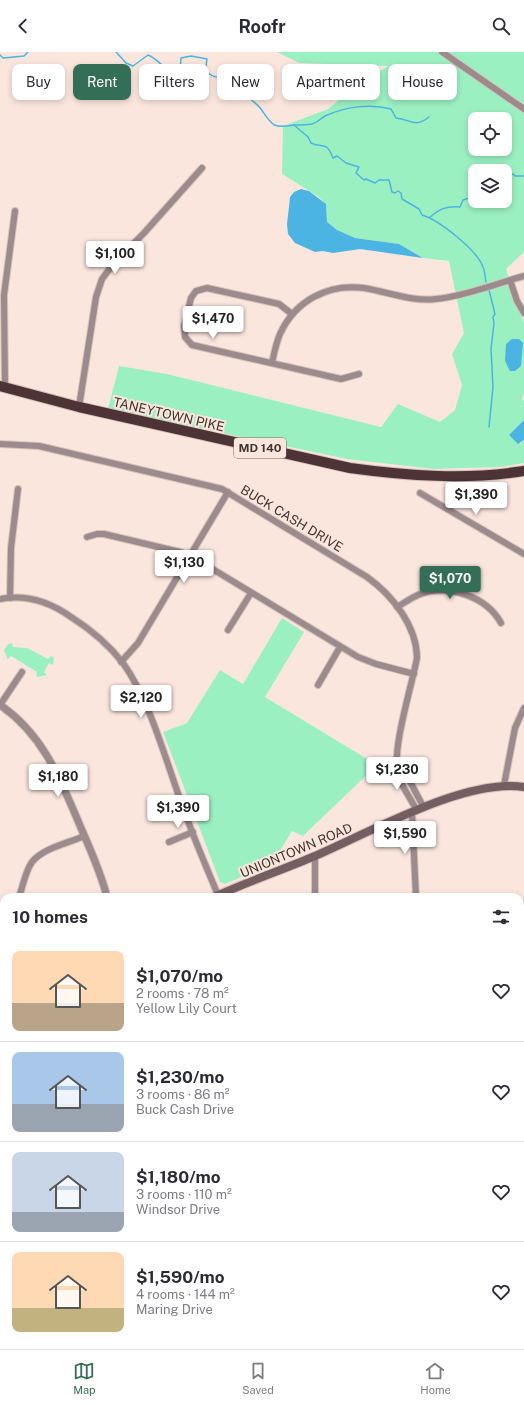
<!DOCTYPE html>
<meta charset="utf-8">
<style>
body{margin:0;font-family:"Public Sans",sans-serif;background:#f2f2f3;color:#2b2b33;height:100vh;display:flex;flex-direction:column;font-size:15px;white-space:nowrap}
*{box-sizing:border-box;margin:0}
p{font-size:13px;color:#7c7c81}
.icon{flex:none;width:22px;height:22px;fill:none;stroke:currentColor;stroke-width:2;stroke-linecap:round;stroke-linejoin:round}
.map{position:relative;flex:1;overflow:hidden}
.panel{position:absolute;left:0px;top:841px;width:524px;height:456px;display:flex;flex-direction:column;background:#fff;border-radius:12px 12px 0 0;box-shadow:0 2px 6px #0003}
.panel>*{flex:none}
.hud{position:absolute;left:12px;top:12px;width:500px;height:36px;display:flex;gap:8px}
.controls{position:absolute;left:468px;top:60px;display:grid;gap:8px}
.controls a{display:grid;place-items:center;width:44px;height:44px;border-radius:8px;background:#fff;box-shadow:0 2px 6px #0003;font-size:20px}
.price{position:absolute;translate:-50% -34px;padding:0 9px;border-radius:4px;background:#fff;color:#222;font-size:13px;line-height:26px;filter:drop-shadow(0 1px 2px #0008)}
.price::after{content:'';position:absolute;left:50%;top:24px;width:12px;height:9px;margin-left:-6px;background:inherit;clip-path:polygon(0 0,100% 0,50% 100%)}
.price.active{background:#356e56;color:#fff}
ul{padding:0;list-style:none}
li{display:flex;align-items:center;gap:12px;height:100px;padding:0 12px}
li+li{border-top:1px solid #e1e1e2}
li span{display:grid;place-items:center;flex:none;width:112px;height:80px;border-radius:8px;color:#555}
li>.icon{margin-inline-start:auto}
span .icon{width:48px;height:48px;fill:#fffc;stroke-width:1}
li b{font-size:17px}
h2{display:flex;justify-content:space-between;align-items:center;height:48px;padding:0 12px;font-size:17px}
.chip{padding:0 14px;border-radius:8px;background:#fff;box-shadow:0 2px 6px #0003;font-size:14px;line-height:36px}
.chip.active{background:#356e56;color:#fff}
header{display:flex;justify-content:space-between;align-items:center;height:52px;padding:0 12px;background:#fff;font-size:18px;font-weight:700}
.menu{display:flex;justify-content:space-around;align-items:center;height:56px;border-top:1px solid #e1e1e2;background:#fff;font-size:11px;color:#7c7c81}
.menu a{display:grid;justify-items:center;gap:2px}
.menu .active{color:#356e56}
.map>svg:first-child{display:block}
.green{fill:#9bf0c2;fill-rule:evenodd}
.water{fill:#4bb4e2}
.lines{fill:none;stroke-linecap:round;stroke-linejoin:round}
.stream{stroke:#4bb4e2;stroke-width:1.5}
.minor-casing{stroke:#d6c2bb;stroke-width:8}
.tertiary-casing{stroke:#d6c2bb;stroke-width:9}
.secondary-casing{stroke:#d6c2bb;stroke-width:10}
.trunk-casing{stroke:#d6c2bb;stroke-width:12}
.minor{stroke:#9b8b8d;stroke-width:6}
.tertiary{stroke:#9b8b8d;stroke-width:7}
.secondary{stroke:#745e61;stroke-width:8}
.trunk{stroke:#4d3236;stroke-width:10}
.labels{text-anchor:middle;stroke-width:4;stroke-linejoin:round;paint-order:stroke}
.shield{fill:#fbe6de;stroke:#7a6964;stroke-width:1}
.shield-label{font-size:12px;font-weight:bold;fill:#42342f}
.street-label{font-size:13px;fill:#42342f;stroke:#fbe6de}
</style>
<header><svg class="icon" aria-label="back" viewBox="0 0 24 24"><path d="M15 5l-7 7 7 7"/></svg>Roofr<svg class="icon" aria-label="search" viewBox="0 0 24 24"><circle cx="10" cy="10" r="6"/><path d="M15 15l6 6"/></svg></header>
<div class="map">
<svg width="524" height="1297" viewBox="0 0 524 1297">
<rect width="100%" height="100%" fill="#fbe6de"/>
<g class="green">
<path d="M277 0H524V200L506 217 524 271V341L522 347 524 349V368L509 383 520 392 524 388V411L500 415 434 417 347 407 108 357 119 314 167 322 381 375 398 352 440 370 455 358 462 333 452 302 464 281 449 209 423 206 399 192 355 186 337 178 327 170 326 153 319 145 282 122 283 74 328 57 363 28 389 14 299 11ZM475 67H505V97H475ZM475 119H505V149H475Z"/>
<polygon points="282,566 304,580 265,645 377,713 303,784 292,779 272,812 225,832 220,830 163,680 187,671 220,618 243,632"/>
<polygon points="12,591 13,595 27,596 48,607 51,604 54,606 53,613 49,611 44,620 47,623 38,625 36,624 37,620 11,604 8,607 7,606 4,598 8,592"/>
<polygon points="520,1267 524,1267 524,1297 481,1297 483,1293 520,1293"/>
</g>
<g class="water">
<path d="M434 14 441 17 454 28V30C442 29 433 30 422 36L419 35 430 16Z"/>
<polygon points="301,137 309,139 326,152 327,170 337,178 355,186 399,192 423,206 360,197 333,201 323,199 315,200 295,191 288,182 287,172 289,155 290,145 294,140"/>
<polygon points="512,287 519,287 523,291 521,314 515,319 510,319 505,309 506,292"/>
<polygon points="524,368 524,388 518,392 509,383"/>
</g>
<g class="lines">
<g class="stream">
<path d="M116 0 126 11 133 14 148 3C159 7 163 18 175 21L180 19 181 6 191 4 207 7C202 31 224 23 238 31 240 32 243 35 245 37V42C250 47 257 52 261 57 272 73 273 77 294 73L308 85 311 91C323 97 326 88 333 106L337 104 346 111 359 115 356 121 364 128 366 127 375 131 379 128H389L392 140 395 141 398 139 401 141 402 147 419 157 422 163C439 168 477 198 483 215 485 219 485 225 486 230"/>
<polyline points="0,3 3,6 24,4 28,0"/>
<path d="M294 73C299 73 306 73 312 72 317 71 321 66 325 64 345 55 370 51 391 57L396 66C412 68 415 76 429 65"/>
<polyline points="505,125 513,122 515,124 524,124"/>
<path d="M430 165C440 157 445 154 460 155L463 148 475 144"/>
<polyline points="489,375 493,335 491,297 494,271 493,265 495,262 489,238"/>
<polyline points="243,1297 248,1293"/>
</g>
<g class="minor-casing">
<g id="minor">
<polyline points="442,0 524,57"/>
<polyline points="510,228 517,249 524,261"/>
<polyline points="292,262 279,252 207,236 196,239 191,246 184,274 185,285 192,293 341,327 359,322"/>
<path d="M272 311C274 302 276 291 280 282 295 249 328 231 364 236 388 240 412 250 436 247 462 245 498 231 524 224"/>
<polyline points="5,335 4,243 15,159"/>
<polyline points="79,355 96,245 102,227 114,211 144,181 202,116"/>
<path d="M0 392 39 394 222 437 367 525C392 543 417 574 417 606 412 633 391 699 398 723 402 735 411 747 417 759"/>
<polyline points="420,441 524,502"/>
<polyline points="87,485 97,482 104,482 180,500 191,504 358,605 376,612 414,622"/>
<polyline points="10,546 11,496 18,437"/>
<path d="M0 547C26 542 50 550 71 565 90 577 109 593 123 611 150 649 165 706 181 750 192 782 205 812 218 843"/>
<path d="M397 555C404 551 411 546 418 543 447 531 486 544 501 571"/>
<polyline points="228,578 251,541"/>
<polyline points="121,610 138,591 228,440"/>
<polyline points="318,633 340,595"/>
<polyline points="0,653 22,620"/>
<polyline points="397,713 406,722 424,756"/>
<polyline points="504,733 515,676 524,656"/>
<polyline points="412,761 416,845"/>
<polyline points="169,790 193,780"/>
<polyline points="315,804 315,845"/>
<path d="M19 845C23 834 25 820 32 810 43 796 69 791 84 784"/>
<polyline points="520,855 524,852"/>
<polyline points="0,868 4,865"/>
<polyline points="520,908 524,910"/>
<polyline points="520,977 524,979"/>
<polyline points="520,987 524,989"/>
<polyline points="0,1089 4,1089"/>
<polyline points="520,1091 524,1091"/>
<polyline points="520,1115 524,1115"/>
<polyline points="183,1297 186,1293"/>
<polyline points="227,1297 230,1293"/>
<polyline points="300,1297 302,1293"/>
<polyline points="440,1297 441,1293"/>
<polyline points="449,1297 451,1293"/>
</g>
</g>
<g class="tertiary-casing">
<g id="tertiary">
<path d="M0 653C44 683 61 729 81 776 91 799 101 821 107 845"/>
<polyline points="520,1260 524,1260"/>
</g>
</g>
<g class="secondary-casing">
<g id="secondary">
<path d="M214 845C247 830 282 818 315 804 371 780 465 726 524 735"/>
<polyline points="0,936 4,934"/>
</g>
</g>
<g class="trunk-casing">
<path id="trunk" d="M0 334 79 355 350 416C408 424 466 428 524 419"/>
</g>
<use href="#minor" class="minor"/>
<use href="#tertiary" class="tertiary"/>
<use href="#secondary" class="secondary"/>
<use href="#trunk" class="trunk"/>
</g>
<g class="labels">
<rect class="shield" x="234" y="386" width="52" height="20" rx="3"/>
<g class="shield-label">
<text x="260" y="400">MD 140</text>
</g>
<g class="street-label">
<text transform="translate(169 362) rotate(13)" y="5">TANEYTOWN PIKE</text>
<text transform="translate(292 466) rotate(31)" y="5">BUCK CASH DRIVE</text>
<text transform="translate(296 798) rotate(-23)" y="5">UNIONTOWN ROAD</text>
</g>
</g>
</svg>
<div class="controls">
<a><svg class="icon" aria-label="locate" viewBox="0 0 24 24"><circle cx="12" cy="12" r="6"/><path d="M12 2v4M12 18v4M2 12h4M18 12h4"/></svg></a>
<a><svg class="icon" aria-label="layers" viewBox="0 0 24 24"><path d="M12 4l9 5-9 5-9-5zM3 14l9 5 9-5"/></svg></a>
</div>
<b class="price" style="left:115px;top:223px">$1,100</b>
<b class="price" style="left:213px;top:288px">$1,470</b>
<b class="price" style="left:476px;top:464px">$1,390</b>
<b class="price" style="left:184px;top:532px">$1,130</b>
<b class="price active" style="left:450px;top:548px">$1,070</b>
<b class="price" style="left:141px;top:667px">$2,120</b>
<b class="price" style="left:397px;top:739px">$1,230</b>
<b class="price" style="left:58px;top:746px">$1,180</b>
<b class="price" style="left:178px;top:777px">$1,390</b>
<b class="price" style="left:405px;top:803px">$1,590</b>
<div class="hud">
<a class="chip">Buy</a>
<a class="chip active">Rent</a>
<a class="chip">Filters</a>
<a class="chip">New</a>
<a class="chip">Apartment</a>
<a class="chip">House</a>
</div>
<section class="panel">
<h2>10 homes<svg class="icon" aria-label="filters" viewBox="0 0 24 24"><path d="M4 7h16M4 17h16"/><circle cx="9" cy="7" r="2"/><circle cx="15" cy="17" r="2"/></svg></h2>
<ul>
<li><span style="background:linear-gradient(#ffd9b3 65%,#b9a48a 0)"><svg class="icon" aria-label="home" viewBox="0 0 24 24"><path d="M3 11l9-7 9 7M6 9v11h12V9"/></svg></span><div><b>$1,070/mo</b><p>2 rooms · 78 m²</p><p>Yellow Lily Court</p></div><svg class="icon" aria-label="heart" viewBox="0 0 24 24"><path d="M12 20l-8-8c-3-5 5-10 8-4 3-6 11-1 8 4z"/></svg></li>
<li><span style="background:linear-gradient(#a9c7e8 65%,#9aa5b1 0)"><svg class="icon" aria-label="home" viewBox="0 0 24 24"><path d="M3 11l9-7 9 7M6 9v11h12V9"/></svg></span><div><b>$1,230/mo</b><p>3 rooms · 86 m²</p><p>Buck Cash Drive</p></div><svg class="icon" aria-label="heart" viewBox="0 0 24 24"><path d="M12 20l-8-8c-3-5 5-10 8-4 3-6 11-1 8 4z"/></svg></li>
<li><span style="background:linear-gradient(#c9d6e8 75%,#9aa5b1 0)"><svg class="icon" aria-label="home" viewBox="0 0 24 24"><path d="M3 11l9-7 9 7M6 9v11h12V9"/></svg></span><div><b>$1,180/mo</b><p>3 rooms · 110 m²</p><p>Windsor Drive</p></div><svg class="icon" aria-label="heart" viewBox="0 0 24 24"><path d="M12 20l-8-8c-3-5 5-10 8-4 3-6 11-1 8 4z"/></svg></li>
<li><span style="background:linear-gradient(#ffd9b3 70%,#c2b280 0)"><svg class="icon" aria-label="home" viewBox="0 0 24 24"><path d="M3 11l9-7 9 7M6 9v11h12V9"/></svg></span><div><b>$1,590/mo</b><p>4 rooms · 144 m²</p><p>Maring Drive</p></div><svg class="icon" aria-label="heart" viewBox="0 0 24 24"><path d="M12 20l-8-8c-3-5 5-10 8-4 3-6 11-1 8 4z"/></svg></li>
</ul>
</section>
</div>
<nav class="menu">
<a class="active"><svg class="icon" aria-label="map" viewBox="0 0 24 24"><path d="M3 6l6-2 6 2 6-2v14l-6 2-6-2-6 2zM9 4v14M15 6v14"/></svg>Map</a>
<a><svg class="icon" aria-label="saved" viewBox="0 0 24 24"><path d="M7 4h10v16l-5-4-5 4z"/></svg>Saved</a>
<a><svg class="icon" aria-label="home" viewBox="0 0 24 24"><path d="M3 11l9-7 9 7M6 9v11h12V9"/></svg>Home</a>
</nav>
